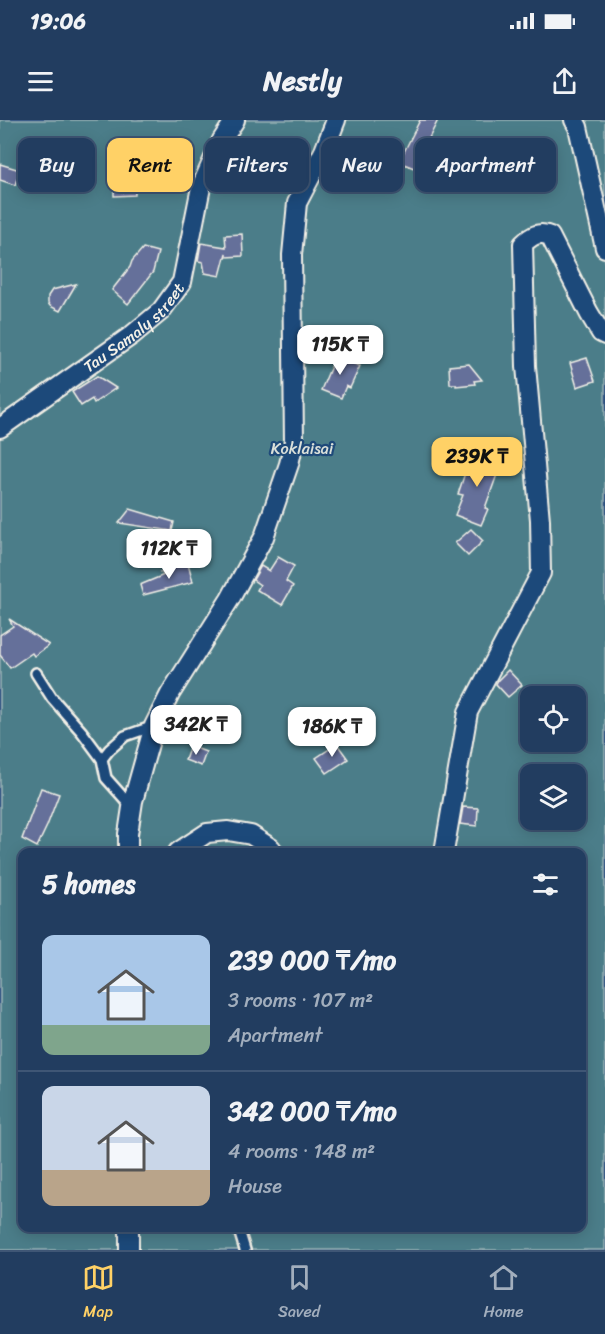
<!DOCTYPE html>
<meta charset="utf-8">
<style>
body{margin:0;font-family:Sriracha,sans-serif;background:#2a4466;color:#f1f3f6;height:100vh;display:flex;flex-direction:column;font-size:22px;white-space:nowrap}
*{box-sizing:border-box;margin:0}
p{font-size:20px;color:#a2aebd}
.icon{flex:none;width:33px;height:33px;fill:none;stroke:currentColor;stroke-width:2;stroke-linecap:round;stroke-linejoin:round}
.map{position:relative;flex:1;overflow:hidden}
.details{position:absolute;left:18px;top:728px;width:568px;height:384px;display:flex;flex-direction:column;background:#223d60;border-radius:12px;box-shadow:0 3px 15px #0003,0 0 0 2px #3f5675}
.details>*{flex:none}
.banner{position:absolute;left:18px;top:18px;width:570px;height:54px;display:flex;gap:12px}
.buttons{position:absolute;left:520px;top:566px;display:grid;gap:12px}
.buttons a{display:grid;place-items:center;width:66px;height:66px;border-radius:12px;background:#223d60;box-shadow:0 3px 15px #0003,0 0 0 2px #3f5675;font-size:30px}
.price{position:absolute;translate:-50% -51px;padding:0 14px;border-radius:12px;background:#fff;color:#222;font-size:20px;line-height:39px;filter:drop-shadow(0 2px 3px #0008)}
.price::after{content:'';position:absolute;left:50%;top:36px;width:18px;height:14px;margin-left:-9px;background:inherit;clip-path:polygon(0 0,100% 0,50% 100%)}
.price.active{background:#ffd166;color:#111}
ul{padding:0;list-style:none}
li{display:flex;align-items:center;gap:18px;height:150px;padding:0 24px}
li+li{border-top:2px solid #3f5675}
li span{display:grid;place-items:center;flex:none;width:168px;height:120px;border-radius:12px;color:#555}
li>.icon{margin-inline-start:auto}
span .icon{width:72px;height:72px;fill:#fffc;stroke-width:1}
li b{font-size:26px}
h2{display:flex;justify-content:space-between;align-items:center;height:72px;padding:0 24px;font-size:26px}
.pill{padding:0 21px;border-radius:12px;background:#223d60;box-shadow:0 3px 15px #0003,0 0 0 2px #3f5675;font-size:21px;line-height:54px}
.pill.active{background:#ffd166;color:#111}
.status{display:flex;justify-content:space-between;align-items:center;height:42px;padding:0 30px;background:#223d60;direction:ltr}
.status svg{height:16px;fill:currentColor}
header{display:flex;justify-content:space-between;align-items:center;height:78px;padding:0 24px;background:#223d60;font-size:27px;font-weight:700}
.menu{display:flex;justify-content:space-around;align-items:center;height:84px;border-top:2px solid #3f5675;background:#223d60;font-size:16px;color:#a2aebd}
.menu a{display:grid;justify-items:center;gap:3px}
.menu .active{color:#ffd166}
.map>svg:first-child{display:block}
.green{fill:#4b7d89;stroke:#a0b7b8;stroke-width:1.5;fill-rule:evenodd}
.building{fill:#656f9a;stroke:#f4f1e8;stroke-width:1.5}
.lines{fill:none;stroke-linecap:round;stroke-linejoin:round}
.lane-casing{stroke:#f4f1e8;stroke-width:14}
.street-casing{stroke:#f4f1e8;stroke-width:22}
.lane{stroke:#1f4a7a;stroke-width:9}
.street{stroke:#1f4a7a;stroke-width:18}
.labels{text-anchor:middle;stroke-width:4.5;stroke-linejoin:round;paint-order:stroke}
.street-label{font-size:16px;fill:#f4f1e8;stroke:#1f4a7a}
.park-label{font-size:16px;fill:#dbe0da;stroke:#1f4a7a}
</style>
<div class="status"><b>19:06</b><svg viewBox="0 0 49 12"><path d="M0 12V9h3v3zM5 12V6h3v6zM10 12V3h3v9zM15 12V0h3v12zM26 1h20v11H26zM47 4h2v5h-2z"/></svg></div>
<header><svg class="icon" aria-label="menu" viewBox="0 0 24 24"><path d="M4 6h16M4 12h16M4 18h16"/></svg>Nestly<svg class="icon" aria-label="share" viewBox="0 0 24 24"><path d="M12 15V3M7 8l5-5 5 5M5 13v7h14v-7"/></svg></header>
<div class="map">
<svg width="605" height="1130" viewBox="0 0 605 1130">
<rect width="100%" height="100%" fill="#2d5180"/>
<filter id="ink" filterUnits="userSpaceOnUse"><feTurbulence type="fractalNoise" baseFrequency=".0167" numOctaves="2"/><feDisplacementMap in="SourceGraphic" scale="12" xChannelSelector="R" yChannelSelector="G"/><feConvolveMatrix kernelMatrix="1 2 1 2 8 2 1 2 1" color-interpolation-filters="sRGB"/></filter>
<g filter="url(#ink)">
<path class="green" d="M0 0H605V1130H0ZM531 576H576V621H531ZM531 654H576V699H531ZM22 732H582V1107H22Z"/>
<g class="building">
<polygon points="420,0 438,0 414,48 399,42"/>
<polygon points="0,44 20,50 15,65 0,60"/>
<polygon points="134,56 135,75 114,76 114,57"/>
<polygon points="242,114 243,136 226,137 226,133 220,156 205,153 203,142 198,141 201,123 226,127 225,115"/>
<polygon points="143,128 158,132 153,152 128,184 112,170 130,147 132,141"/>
<polygon points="76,164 60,191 50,186 48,183 48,176 52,170"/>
<polygon points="340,236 355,242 354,244 360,246 350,268 346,266 341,278 321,270 332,244 335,239"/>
<polygon points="587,238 595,261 577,267 570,243"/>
<polygon points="469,244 482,260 474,261 475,264 456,266 456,264 450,264 449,246"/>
<polygon points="97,256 116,268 94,283 92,279 81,286 72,272"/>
<polygon points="477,329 494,335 490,346 499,349 485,388 488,389 481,405 455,395 463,375 458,374 469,341 473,343"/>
<polygon points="130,389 174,402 172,411 119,403"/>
<polygon points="471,409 483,421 468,436 455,423"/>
<polygon points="278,437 294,446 286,461 293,466 282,485 257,470 260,465 253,460 261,446 269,451"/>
<polygon points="188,443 193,462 143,475 140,465 164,455 160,452"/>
<polygon points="9,499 49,525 34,536 32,533 10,548 0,535 0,515 13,506"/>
<polygon points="508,550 522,565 508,577 496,564 498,560"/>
<polygon points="337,624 348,639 327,653 316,638"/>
<polygon points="190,626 206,632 201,646 185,640"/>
<polygon points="41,668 59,674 47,706 37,727 22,719"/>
<polygon points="463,687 478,688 477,706 460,704"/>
</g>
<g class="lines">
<g class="lane-casing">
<g id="lane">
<polyline points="36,553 52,578 82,612 102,639"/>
<polyline points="131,686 106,658 102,639 109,630 125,616 154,606"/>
<polyline points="238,1107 245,1130"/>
</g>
</g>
<g class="street-casing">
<g id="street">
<polyline points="574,0 578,7 605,128"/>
<path id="s1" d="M0 308 132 215 161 191 182 162 201 67 222 20 235 0"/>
<polyline points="128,732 128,714 133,681 154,606 170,574 230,479 264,417 289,344 294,322 292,135 297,83 324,31 336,0"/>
<polyline points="178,732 207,713 228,711 251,715 271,728 274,732"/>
<path d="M444 732 468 592 541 453 540 400 526 246 523 124C531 116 539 111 550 116L589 193 601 213 605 215"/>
<polyline points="129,1130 129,1107"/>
</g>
</g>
<use href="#lane" class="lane"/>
<use href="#street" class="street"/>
</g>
</g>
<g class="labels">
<g class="street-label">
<text dy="6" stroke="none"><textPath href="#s1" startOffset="168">Tau Samaly street</textPath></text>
</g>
<g class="park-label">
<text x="302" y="334">Koklaisai</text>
</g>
</g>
</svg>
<div class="buttons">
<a><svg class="icon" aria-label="locate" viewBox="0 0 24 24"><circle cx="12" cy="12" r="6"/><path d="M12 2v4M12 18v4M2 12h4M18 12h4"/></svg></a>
<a><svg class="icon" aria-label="layers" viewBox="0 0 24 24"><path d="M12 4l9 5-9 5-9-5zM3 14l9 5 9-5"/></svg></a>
</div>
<b class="price" style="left:340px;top:256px">115K ₸</b>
<b class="price active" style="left:477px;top:368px">239K ₸</b>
<b class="price" style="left:169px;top:460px">112K ₸</b>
<b class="price" style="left:196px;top:636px">342K ₸</b>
<b class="price" style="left:332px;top:638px">186K ₸</b>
<div class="banner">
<a class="pill">Buy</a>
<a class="pill active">Rent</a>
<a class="pill">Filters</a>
<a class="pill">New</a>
<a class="pill">Apartment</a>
</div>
<section class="details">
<h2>5 homes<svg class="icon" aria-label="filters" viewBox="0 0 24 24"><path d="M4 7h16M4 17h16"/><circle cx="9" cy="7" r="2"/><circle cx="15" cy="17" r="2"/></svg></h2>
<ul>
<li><span style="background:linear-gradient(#a9c7e8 75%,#7fa58c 0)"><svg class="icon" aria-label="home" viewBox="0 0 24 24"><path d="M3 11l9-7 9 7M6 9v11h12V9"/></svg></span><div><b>239 000 ₸/mo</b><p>3 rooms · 107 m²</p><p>Apartment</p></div></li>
<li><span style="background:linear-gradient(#c9d6e8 70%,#b9a48a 0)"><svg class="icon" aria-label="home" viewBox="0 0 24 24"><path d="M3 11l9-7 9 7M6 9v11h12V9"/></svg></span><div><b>342 000 ₸/mo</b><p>4 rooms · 148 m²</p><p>House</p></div></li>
</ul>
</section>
</div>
<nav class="menu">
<a class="active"><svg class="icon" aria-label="map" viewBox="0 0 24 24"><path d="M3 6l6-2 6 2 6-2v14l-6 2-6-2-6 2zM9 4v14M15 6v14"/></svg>Map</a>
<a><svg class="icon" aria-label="saved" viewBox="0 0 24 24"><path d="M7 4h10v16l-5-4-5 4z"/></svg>Saved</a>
<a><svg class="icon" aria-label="home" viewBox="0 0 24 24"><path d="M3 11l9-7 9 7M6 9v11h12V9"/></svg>Home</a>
</nav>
